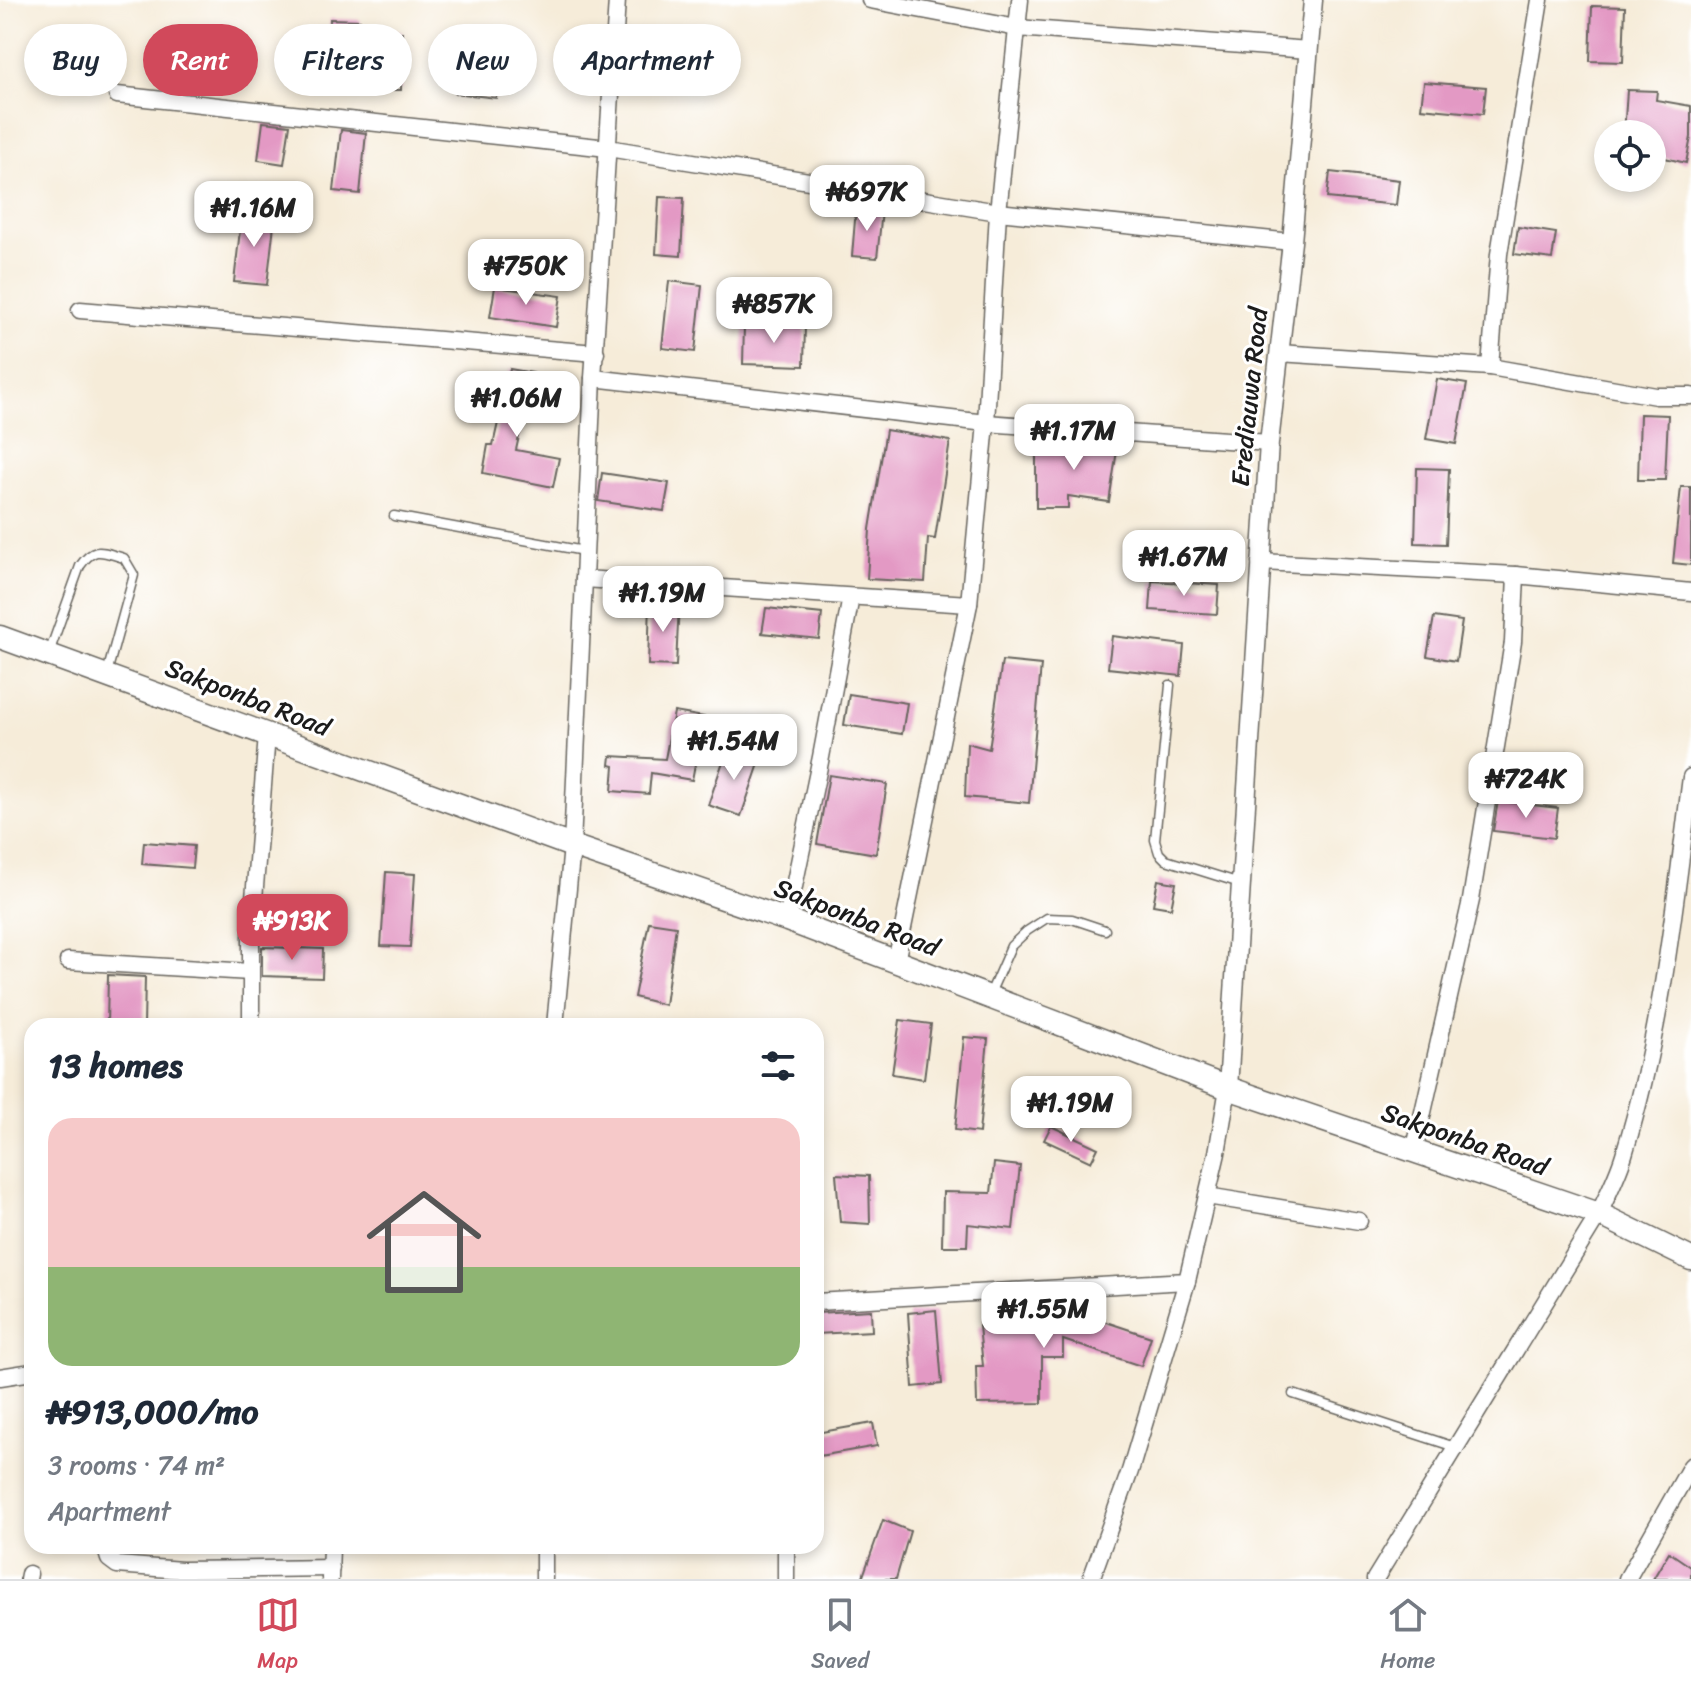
<!DOCTYPE html>
<meta charset="utf-8">
<style>
body{margin:0;font-family:Sriracha,sans-serif;background:#f6f6f7;color:#1f2937;height:100vh;display:flex;flex-direction:column;font-size:30px;white-space:nowrap}
*{box-sizing:border-box;margin:0}
p{font-size:26px;color:#747a83}
.icon{flex:none;width:44px;height:44px;fill:none;stroke:currentColor;stroke-width:2;stroke-linecap:round;stroke-linejoin:round}
.map{position:relative;flex:1;overflow:hidden}
.sheet{position:absolute;left:24px;top:1018px;width:800px;height:536px;display:flex;flex-direction:column;background:#fff;border-radius:24px;box-shadow:0 4px 12px #0003}
.sheet>*{flex:none}
.top-card{position:absolute;left:24px;top:24px;width:800px;height:72px;display:flex;gap:16px}
.tools{position:absolute;left:1594px;top:120px;display:grid;gap:16px}
.tools a{display:grid;place-items:center;width:72px;height:72px;border-radius:50%;background:#fff;box-shadow:0 4px 12px #0003;font-size:40px}
.price{position:absolute;translate:-50% -68px;padding:0 18px;border-radius:16px;background:#fff;color:#222;font-size:26px;line-height:52px;filter:drop-shadow(0 2px 4px #0008)}
.price::after{content:'';position:absolute;left:50%;top:48px;width:24px;height:18px;margin-left:-12px;background:inherit;clip-path:polygon(0 0,100% 0,50% 100%)}
.price.on{background:#d1495b;color:#fff}
ul{padding:0;list-style:none}
li{display:grid;align-content:center;gap:16px;height:424px;padding:0 24px}
li+li{border-top:2px solid #e0e1e3}
li span{display:grid;place-items:center;height:248px;border-radius:24px;color:#555}
li>.icon{margin-inline-start:auto}
span .icon{width:144px;height:144px;fill:#fffc;stroke-width:1}
li b{font-size:34px}
h2{display:flex;justify-content:space-between;align-items:center;height:96px;padding:0 24px;font-size:34px}
.pill{padding:0 28px;border-radius:36px;background:#fff;box-shadow:0 4px 12px #0003;font-size:28px;line-height:72px}
.pill.on{background:#d1495b;color:#fff}
.menu{display:flex;justify-content:space-around;align-items:center;height:112px;border-top:2px solid #e0e1e3;background:#fff;font-size:22px;color:#747a83}
.menu a{display:grid;justify-items:center;gap:4px}
.menu .on{color:#d1495b}
.map>svg:first-child{display:block}
.building{fill:#e399c4}
.lines{fill:none;stroke-linecap:round;stroke-linejoin:round}
.service-casing{stroke:#68655e;stroke-width:11}
.minor-casing{stroke:#68655e;stroke-width:19}
.tertiary-casing{stroke:#68655e;stroke-width:21}
.secondary-casing{stroke:#68655e;stroke-width:25}
.service{stroke:#fff;stroke-width:8}
.minor{stroke:#fff;stroke-width:16}
.tertiary{stroke:#fff;stroke-width:18}
.secondary{stroke:#fff;stroke-width:22}
.labels{text-anchor:middle;stroke-width:6;stroke-linejoin:round;paint-order:stroke}
.street-label{font-size:26px;fill:#1c1c1c;stroke:#fff}
</style>
<div class="map">
<svg width="1691" height="1579" viewBox="0 0 1691 1579">
<rect width="100%" height="100%" fill="#fff"/>
<filter id="ink" filterUnits="userSpaceOnUse"><feTurbulence type="fractalNoise" baseFrequency=".0125" numOctaves="2"/><feDisplacementMap in="SourceGraphic" scale="16" xChannelSelector="R" yChannelSelector="G"/><feConvolveMatrix kernelMatrix="1 2 1 2 8 2 1 2 1" color-interpolation-filters="sRGB"/></filter>
<filter id="wash" filterUnits="userSpaceOnUse"><feTurbulence type="fractalNoise" baseFrequency=".006" numOctaves="4" result="noise"/><feDisplacementMap in="SourceGraphic" scale="32" xChannelSelector="R" yChannelSelector="G"/><feGaussianBlur stdDeviation="1.8" result="paint"/><feColorMatrix in="noise" values="0 0 0 0 0 0 0 0 0 0 0 0 0 0 0 0 0 1.4 0 .05"/><feComposite in="paint" operator="in"/></filter>
<g filter="url(#wash)">
<rect width="100%" height="100%" fill="#f6ecd9"/>
<g id="blocks">
<g class="building">
<polygon points="1592,6 1625,7 1623,62 1590,61"/>
<polygon points="330,19 360,20 359,32 402,32 401,90 372,90 372,86 327,85"/>
<polygon points="457,71 499,76 496,98 455,93"/>
<polygon points="1424,82 1486,87 1483,114 1421,108"/>
<polygon points="1627,90 1657,91 1656,100 1691,106 1691,137 1686,163 1652,155 1652,134 1624,134"/>
<polygon points="263,122 290,125 284,164 258,160"/>
<polygon points="341,130 366,133 360,194 334,191"/>
<polygon points="1330,172 1399,180 1396,205 1327,198"/>
<polygon points="659,197 684,198 681,256 656,254"/>
<polygon points="856,208 882,211 877,258 852,256"/>
<polygon points="242,213 275,216 267,285 234,282"/>
<polygon points="1518,227 1556,233 1552,259 1514,254"/>
<polygon points="669,281 702,285 695,352 662,348"/>
<polygon points="495,287 561,296 556,327 490,317"/>
<polygon points="776,324 805,324 804,366 743,364 744,325"/>
<polygon points="510,369 533,373 516,450 559,458 553,487 483,473 488,445 493,445"/>
<polygon points="1437,379 1467,384 1456,444 1426,439"/>
<polygon points="1640,414 1668,415 1665,480 1638,480"/>
<polygon points="886,430 950,441 935,539 928,538 925,582 867,579 870,529"/>
<polygon points="1087,441 1118,444 1109,502 1068,496 1068,508 1036,508 1036,443"/>
<polygon points="1417,468 1449,469 1446,544 1415,543"/>
<polygon points="602,473 669,483 664,511 598,501"/>
<polygon points="1681,487 1691,487 1691,565 1673,563"/>
<polygon points="1152,581 1219,585 1217,614 1150,610"/>
<polygon points="650,602 679,602 676,666 648,665"/>
<polygon points="766,608 822,614 819,639 762,633"/>
<polygon points="1434,617 1462,621 1456,661 1427,656"/>
<polygon points="1112,636 1184,645 1181,676 1108,668"/>
<polygon points="1002,661 1041,665 1029,803 965,797 967,743 989,749"/>
<polygon points="849,694 907,703 902,734 844,725"/>
<polygon points="674,712 704,717 692,780 651,773 649,794 612,791 614,766 610,765 611,756 665,759"/>
<polygon points="728,747 761,758 741,816 708,805"/>
<polygon points="829,775 887,784 876,854 817,844"/>
<polygon points="1498,801 1558,808 1554,838 1493,831"/>
<polygon points="144,842 194,846 192,868 142,864"/>
<polygon points="386,872 415,874 410,947 381,946"/>
<polygon points="1158,880 1176,883 1171,908 1153,905"/>
<polygon points="649,922 676,926 665,1005 634,997"/>
<polygon points="262,947 323,949 322,978 262,976"/>
<polygon points="108,975 145,977 144,1026 107,1026"/>
<polygon points="900,1020 931,1024 924,1079 892,1074"/>
<polygon points="964,1037 988,1039 979,1133 955,1130"/>
<polygon points="1051,1126 1098,1148 1091,1162 1044,1140"/>
<polygon points="994,1163 1020,1166 1013,1229 968,1224 967,1246 942,1246 943,1192 991,1193"/>
<polygon points="836,1174 869,1176 870,1224 840,1222"/>
<polygon points="1064,1299 1064,1308 1151,1337 1141,1366 1063,1340 1063,1357 1042,1357 1042,1403 977,1404 976,1366 983,1366 979,1326 1025,1322 1026,1301"/>
<polygon points="871,1310 872,1331 816,1334 816,1313"/>
<polygon points="936,1310 942,1384 913,1387 908,1313"/>
<polygon points="873,1423 877,1446 819,1456 816,1433"/>
<polygon points="883,1520 910,1531 896,1579 862,1579"/>
<polygon points="1669,1552 1691,1567 1691,1579 1653,1579"/>
</g>
</g>
</g>
<g filter="url(#ink)">
<use href="#blocks" fill-opacity="0" stroke="#68655e" stroke-width="2"/>
<g class="lines">
<g class="service-casing">
<g id="service">
<polyline points="394,516 584,551"/>
<path d="M49 653 80 566C95 545 102 552 124 558L134 575 107 673"/>
<polyline points="1170,685 1155,840 1159,853 1166,860 1240,883"/>
<polyline points="989,996 1011,946 1027,931 1047,918 1072,919 1105,930"/>
<polyline points="1293,1394 1455,1447"/>
</g>
</g>
<g class="minor-casing">
<g id="minor">
<polyline points="870,0 1017,28 1309,50"/>
<polyline points="117,95 608,148 998,212 1292,242"/>
<polyline points="80,310 596,353"/>
<polyline points="1279,353 1490,367 1656,396 1691,396"/>
<polyline points="1490,367 1499,254 1540,0"/>
<polyline points="593,378 986,423 1269,443"/>
<polyline points="1260,562 1516,575 1691,592"/>
<polyline points="584,579 969,604"/>
<polyline points="787,920 821,757 851,597"/>
<polyline points="68,961 250,972"/>
<polyline points="896,962 969,604 986,423 998,212 1020,0"/>
<polyline points="251,1026 251,937 267,735"/>
<polyline points="555,1026 572,846 593,378 617,0"/>
<polyline points="1414,1152 1471,900 1513,642 1516,575"/>
<polyline points="1207,1196 1359,1221"/>
<polyline points="816,1302 1187,1281 1217,1153 1228,1088"/>
<polyline points="0,1377 32,1372"/>
<polyline points="105,1546 109,1559 117,1565 182,1570 331,1568"/>
<polyline points="544,1546 544,1579"/>
<polyline points="28,1579 29,1574"/>
<polyline points="330,1579 331,1546"/>
<polyline points="786,1579 786,1546"/>
<polyline points="1091,1579 1130,1471 1187,1281"/>
<path d="M1375 1579 1599 1214C1608 1193 1619 1173 1625 1151 1662 1030 1675 903 1691 777"/>
<polyline points="1627,1579 1691,1466"/>
</g>
</g>
<g class="tertiary-casing">
<polyline id="tertiary" points="1228,1088 1269,443 1292,242 1313,0"/>
</g>
<g class="secondary-casing">
<polyline id="secondary" points="0,637 572,846 787,920 1228,1088 1599,1214 1691,1259"/>
</g>
<use href="#service" class="service"/>
<use href="#minor" class="minor"/>
<use href="#tertiary" class="tertiary"/>
<use href="#secondary" class="secondary"/>
</g>
</g>
<g class="labels">
<g class="street-label">
<text transform="translate(1249 397) rotate(-84)" y="9">Erediauwa Road</text>
<text transform="translate(248 697) rotate(21)" y="9">Sakponba Road</text>
<text transform="translate(857 917) rotate(21)" y="9">Sakponba Road</text>
<text transform="translate(1465 1139) rotate(19)" y="9">Sakponba Road</text>
</g>
</g>
</svg>
<div class="tools">
<a><svg class="icon" aria-label="locate" viewBox="0 0 24 24"><circle cx="12" cy="12" r="6"/><path d="M12 2v4M12 18v4M2 12h4M18 12h4"/></svg></a>
</div>
<b class="price" style="left:867px;top:233px">₦697K</b>
<b class="price" style="left:254px;top:249px">₦1.16M</b>
<b class="price" style="left:526px;top:307px">₦750K</b>
<b class="price" style="left:774px;top:345px">₦857K</b>
<b class="price" style="left:517px;top:439px">₦1.06M</b>
<b class="price" style="left:1074px;top:472px">₦1.17M</b>
<b class="price" style="left:1184px;top:598px">₦1.67M</b>
<b class="price" style="left:663px;top:634px">₦1.19M</b>
<b class="price" style="left:734px;top:782px">₦1.54M</b>
<b class="price" style="left:1526px;top:820px">₦724K</b>
<b class="price on" style="left:292px;top:962px">₦913K</b>
<b class="price" style="left:1071px;top:1144px">₦1.19M</b>
<b class="price" style="left:1044px;top:1350px">₦1.55M</b>
<div class="top-card">
<a class="pill">Buy</a>
<a class="pill on">Rent</a>
<a class="pill">Filters</a>
<a class="pill">New</a>
<a class="pill">Apartment</a>
</div>
<section class="sheet">
<h2>13 homes<svg class="icon" aria-label="filters" viewBox="0 0 24 24"><path d="M4 7h16M4 17h16"/><circle cx="9" cy="7" r="2"/><circle cx="15" cy="17" r="2"/></svg></h2>
<ul>
<li><span style="background:linear-gradient(#f6c9c9 60%,#8fb573 0)"><svg class="icon" aria-label="home" viewBox="0 0 24 24"><path d="M3 11l9-7 9 7M6 9v11h12V9"/></svg></span><div><b>₦913,000/mo</b><p>3 rooms · 74 m²</p><p>Apartment</p></div></li>
</ul>
</section>
</div>
<nav class="menu">
<a class="on"><svg class="icon" aria-label="map" viewBox="0 0 24 24"><path d="M3 6l6-2 6 2 6-2v14l-6 2-6-2-6 2zM9 4v14M15 6v14"/></svg>Map</a>
<a><svg class="icon" aria-label="saved" viewBox="0 0 24 24"><path d="M7 4h10v16l-5-4-5 4z"/></svg>Saved</a>
<a><svg class="icon" aria-label="home" viewBox="0 0 24 24"><path d="M3 11l9-7 9 7M6 9v11h12V9"/></svg>Home</a>
</nav>
